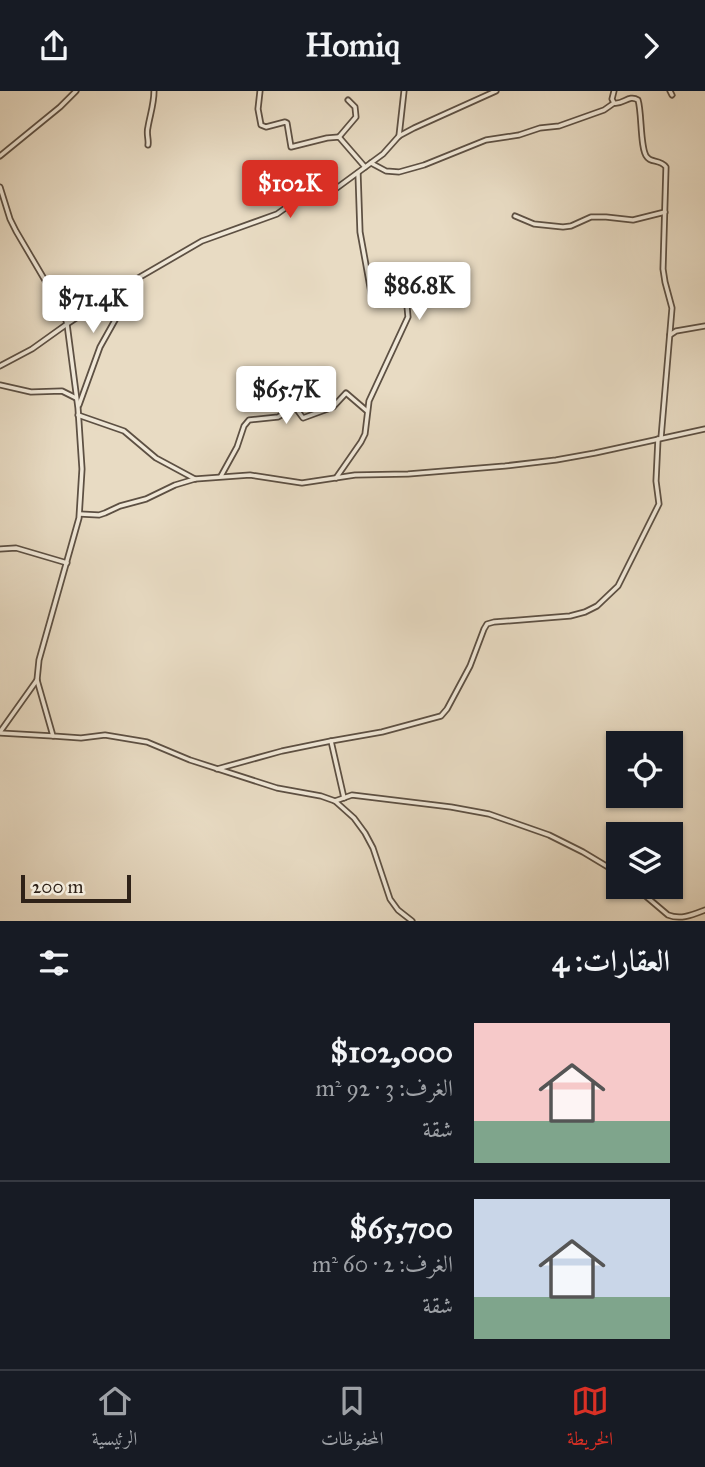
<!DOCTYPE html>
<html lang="ar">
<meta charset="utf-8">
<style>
body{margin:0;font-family:"IM FELL Great Primer",Amiri,serif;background:#20242c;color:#f1f3f6;direction:rtl;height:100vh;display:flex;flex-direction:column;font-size:26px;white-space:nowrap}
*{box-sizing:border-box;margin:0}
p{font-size:23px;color:#9ea1a6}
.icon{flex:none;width:38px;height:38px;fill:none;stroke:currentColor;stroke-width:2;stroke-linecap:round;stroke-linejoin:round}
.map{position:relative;height:830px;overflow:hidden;direction:ltr}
.details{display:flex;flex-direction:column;background:#171b24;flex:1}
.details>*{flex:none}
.tools{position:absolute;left:606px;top:640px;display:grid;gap:14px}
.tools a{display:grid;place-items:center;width:77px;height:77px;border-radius:0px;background:#171b24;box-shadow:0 2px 5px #0004;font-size:35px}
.scale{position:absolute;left:21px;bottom:18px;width:110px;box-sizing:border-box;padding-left:7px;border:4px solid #2f2218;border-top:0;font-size:19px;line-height:24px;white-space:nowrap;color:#2f2218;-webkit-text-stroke:5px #f0e8d8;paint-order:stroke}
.price{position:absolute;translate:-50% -60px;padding:0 16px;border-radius:7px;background:#fff;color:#222;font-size:23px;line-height:46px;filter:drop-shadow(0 2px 4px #0008)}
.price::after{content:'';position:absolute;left:50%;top:42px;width:21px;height:16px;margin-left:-10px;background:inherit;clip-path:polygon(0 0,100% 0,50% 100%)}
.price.selected{background:#d93025;color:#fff}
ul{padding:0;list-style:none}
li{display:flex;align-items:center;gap:21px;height:175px;padding:0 35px}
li+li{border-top:2px solid #363941}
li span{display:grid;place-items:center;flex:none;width:196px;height:140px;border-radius:0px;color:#555}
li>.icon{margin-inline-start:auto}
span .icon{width:84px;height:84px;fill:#fffc;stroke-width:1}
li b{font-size:30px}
h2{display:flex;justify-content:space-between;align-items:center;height:84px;padding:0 35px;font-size:30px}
header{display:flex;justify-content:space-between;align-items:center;height:91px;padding:0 35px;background:#171b24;font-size:32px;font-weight:700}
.tabs{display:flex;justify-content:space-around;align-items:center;height:98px;border-top:2px solid #363941;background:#171b24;font-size:19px;color:#9ea1a6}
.tabs a{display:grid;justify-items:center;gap:4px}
.tabs .selected{color:#d93025}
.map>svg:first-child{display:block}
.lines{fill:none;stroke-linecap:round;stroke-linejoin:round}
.minor-casing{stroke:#5d5043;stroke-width:7}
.minor{stroke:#f0e8d8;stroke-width:3.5}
</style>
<header><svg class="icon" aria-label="forward" viewBox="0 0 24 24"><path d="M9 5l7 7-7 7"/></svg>Homiq<svg class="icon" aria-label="share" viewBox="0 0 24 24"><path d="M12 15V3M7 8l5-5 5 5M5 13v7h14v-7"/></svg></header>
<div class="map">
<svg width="705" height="830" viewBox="0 0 705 830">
<rect width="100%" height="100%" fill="#e8dbc3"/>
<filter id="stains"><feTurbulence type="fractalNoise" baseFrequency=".00286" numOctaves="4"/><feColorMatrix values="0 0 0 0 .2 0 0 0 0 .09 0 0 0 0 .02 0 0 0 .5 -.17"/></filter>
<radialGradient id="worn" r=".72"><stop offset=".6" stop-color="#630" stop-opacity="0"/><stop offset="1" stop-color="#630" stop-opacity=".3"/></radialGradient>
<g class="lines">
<g class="minor-casing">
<g id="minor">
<polyline points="260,0 258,18 261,34 266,36 285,31 287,32 291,56 327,47 339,46 365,76"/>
<path d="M614 0 612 8 614 12C623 14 629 3 638 9 642 21 640 59 647 66 651 72 660 68 666 76L663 178 665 191 672 217 661 347"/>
<polyline points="670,0 672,4"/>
<polyline points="399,45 404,0"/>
<polyline points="339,46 356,26 355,16 348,9"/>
<path d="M148 54C149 48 146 43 148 36 150 24 154 13 154 0"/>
<polyline points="0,65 60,16 76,0"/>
<polyline points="371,72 386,80 399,81 424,74 486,49 519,44 540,37 559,35 604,19 614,12"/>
<polyline points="0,96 10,128 16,140 63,220 67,233 78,317 82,378 79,427 39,569 37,589 53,645 81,647 105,644 147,651 190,669 277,697 321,705 335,710 354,727 365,742 373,757 390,808 398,819 412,830"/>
<polyline points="515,125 534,133 563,136 571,135 591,126 606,126 633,129 665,121"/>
<polyline points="670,244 676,240 705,235"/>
<polyline points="0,275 32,258 67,233 121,197 202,150 277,123 291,113 334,99 383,63 399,45 414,37 496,0"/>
<polyline points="0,294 31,301 62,300 76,307"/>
<polyline points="79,314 100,256 138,188"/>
<polyline points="78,324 124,340 156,367 195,388"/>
<polyline points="221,385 237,356 244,335 249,329 278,326 295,316 303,327 333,316 346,302 367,320"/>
<polyline points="336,387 361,351 365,343 369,310 408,226 407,215 401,204 392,204 374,208 372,207 360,141 358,82"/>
<polyline points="80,423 99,424 105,422 120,415 146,408 175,394 195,388 250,384 302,392 355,384 408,383 505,375 556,369 595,362 705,338"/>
<polyline points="0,458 16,457 67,472"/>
<polyline points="0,641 37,589"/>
<polyline points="0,642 53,645"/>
<polyline points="217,678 282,660 331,650"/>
<polyline points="344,707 331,650 382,641 441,625 447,618 470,575 484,538 487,533 494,531 570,525 585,521 597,515 618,495 659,413 656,390 658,348"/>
<polyline points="335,710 352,704 451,716 489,723 549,744 583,761 618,782"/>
<path d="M635 796 668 824C681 829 692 824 705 819"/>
</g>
</g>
<use href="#minor" class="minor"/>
</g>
<rect width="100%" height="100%" filter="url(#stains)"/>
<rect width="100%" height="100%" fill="url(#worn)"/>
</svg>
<div class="tools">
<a><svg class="icon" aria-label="locate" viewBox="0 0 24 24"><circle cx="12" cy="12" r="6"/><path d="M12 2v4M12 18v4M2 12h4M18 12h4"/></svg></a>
<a><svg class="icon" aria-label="layers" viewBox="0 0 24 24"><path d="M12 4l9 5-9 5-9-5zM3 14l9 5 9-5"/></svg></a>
</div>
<div class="scale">200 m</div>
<b class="price selected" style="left:290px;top:129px">$102K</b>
<b class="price" style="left:419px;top:231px">$86.8K</b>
<b class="price" style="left:93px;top:244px">$71.4K</b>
<b class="price" style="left:286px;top:335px">$65.7K</b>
</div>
<section class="details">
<h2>العقارات: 4<svg class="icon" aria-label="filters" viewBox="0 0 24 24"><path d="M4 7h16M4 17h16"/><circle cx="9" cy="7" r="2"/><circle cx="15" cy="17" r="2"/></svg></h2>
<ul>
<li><span style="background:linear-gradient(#f6c9c9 70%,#7fa58c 0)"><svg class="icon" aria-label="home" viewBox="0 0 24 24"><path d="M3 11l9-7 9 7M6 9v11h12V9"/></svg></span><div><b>$102,000</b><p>الغرف: 3 · 92 m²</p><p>شقة</p></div></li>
<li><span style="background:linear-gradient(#c9d6e8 70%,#7fa58c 0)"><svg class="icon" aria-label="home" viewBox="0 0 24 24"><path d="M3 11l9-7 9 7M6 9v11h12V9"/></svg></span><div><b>$65,700</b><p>الغرف: 2 · 60 m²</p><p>شقة</p></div></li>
</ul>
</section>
<nav class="tabs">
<a class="selected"><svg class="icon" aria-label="map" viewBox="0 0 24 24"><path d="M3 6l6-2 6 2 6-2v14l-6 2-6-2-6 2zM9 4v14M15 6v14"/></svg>الخريطة</a>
<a><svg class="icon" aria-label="saved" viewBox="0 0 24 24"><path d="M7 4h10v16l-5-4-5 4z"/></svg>المحفوظات</a>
<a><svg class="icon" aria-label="home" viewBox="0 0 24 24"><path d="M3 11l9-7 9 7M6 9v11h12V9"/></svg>الرئيسية</a>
</nav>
